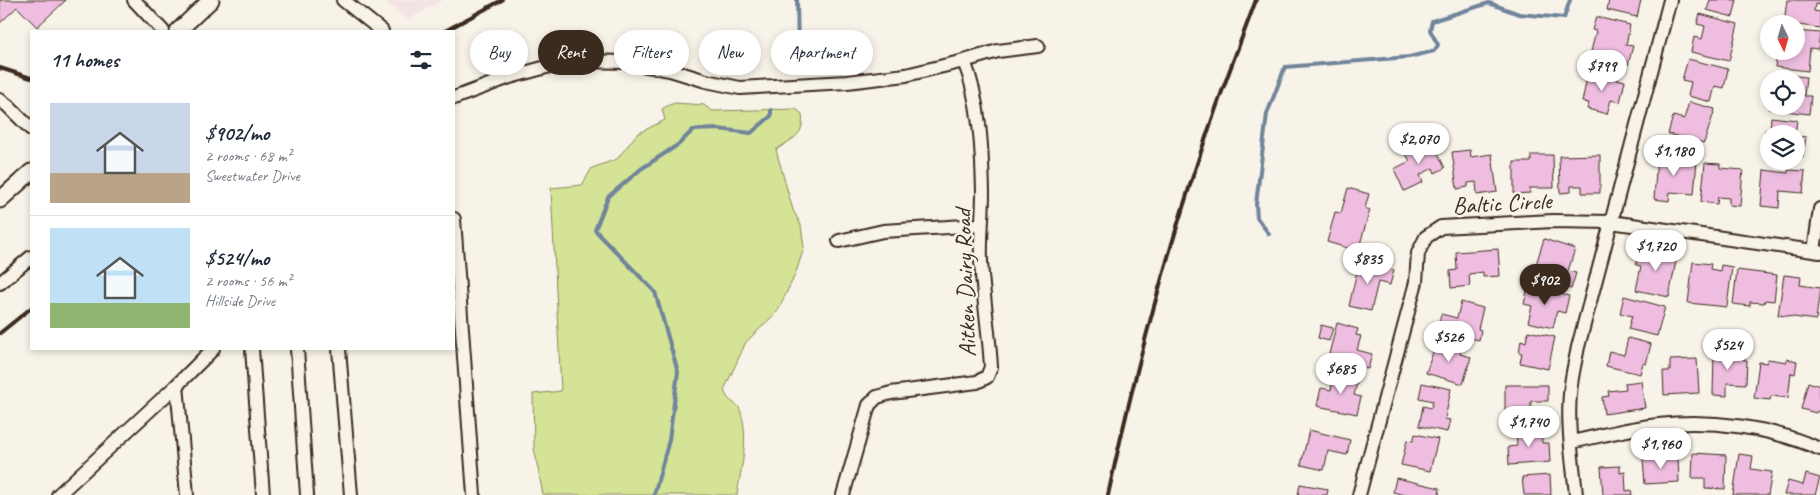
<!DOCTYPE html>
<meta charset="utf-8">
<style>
body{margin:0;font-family:Caveat,sans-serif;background:#f2f2f3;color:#1f2937;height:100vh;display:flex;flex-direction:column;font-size:19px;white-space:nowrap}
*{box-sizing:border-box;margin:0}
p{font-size:16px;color:#747a83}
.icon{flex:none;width:28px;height:28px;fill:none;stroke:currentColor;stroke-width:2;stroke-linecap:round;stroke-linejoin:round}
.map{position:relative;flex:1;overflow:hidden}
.panel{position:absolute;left:30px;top:30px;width:425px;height:320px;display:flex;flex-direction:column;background:#fff;border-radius:0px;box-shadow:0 2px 8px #0003}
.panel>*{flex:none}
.top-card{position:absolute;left:470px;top:30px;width:475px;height:45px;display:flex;gap:10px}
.needle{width:32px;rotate:175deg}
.buttons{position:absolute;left:1760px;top:15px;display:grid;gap:10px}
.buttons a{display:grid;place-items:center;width:45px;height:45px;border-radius:50%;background:#fff;box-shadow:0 2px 8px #0003;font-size:25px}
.price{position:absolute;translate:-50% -42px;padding:0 11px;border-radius:18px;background:#fff;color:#222;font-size:16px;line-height:32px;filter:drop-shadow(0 1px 2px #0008)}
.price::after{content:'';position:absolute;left:50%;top:30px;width:15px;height:11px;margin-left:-8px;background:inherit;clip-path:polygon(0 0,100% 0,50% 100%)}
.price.on{background:#3b2a1e;color:#fff}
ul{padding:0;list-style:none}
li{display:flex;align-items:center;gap:15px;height:125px;padding:0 20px}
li+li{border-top:1px solid #e0e1e3}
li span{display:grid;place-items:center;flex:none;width:140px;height:100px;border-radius:0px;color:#555}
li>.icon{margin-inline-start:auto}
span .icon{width:60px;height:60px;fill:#fffc;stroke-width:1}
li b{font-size:21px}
h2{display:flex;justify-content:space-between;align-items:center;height:60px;padding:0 20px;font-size:21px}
.tag{padding:0 18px;border-radius:22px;background:#fff;box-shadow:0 2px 8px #0003;font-size:18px;line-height:45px}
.tag.on{background:#3b2a1e;color:#fff}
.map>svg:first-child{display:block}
.built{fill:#f4e3e5}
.green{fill:#d4e396;stroke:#88865a}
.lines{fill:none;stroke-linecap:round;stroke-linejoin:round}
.stream{stroke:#70849b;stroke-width:4}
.building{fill:#eebddf;stroke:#3b2a1e}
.minor-casing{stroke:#3b2a1e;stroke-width:16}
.major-casing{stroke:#3b2a1e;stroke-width:19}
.minor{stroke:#f7f3e8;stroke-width:12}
.major{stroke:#f7f3e8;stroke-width:15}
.rail{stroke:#3b2a1e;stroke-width:4}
.labels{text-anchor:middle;stroke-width:5;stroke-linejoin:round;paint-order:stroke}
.street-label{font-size:24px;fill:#3b2a1e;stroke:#f7f3e8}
</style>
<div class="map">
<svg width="1820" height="495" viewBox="0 0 1820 495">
<rect width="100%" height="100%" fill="#f7f3e8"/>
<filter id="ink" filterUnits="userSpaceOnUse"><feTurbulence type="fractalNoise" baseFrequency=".02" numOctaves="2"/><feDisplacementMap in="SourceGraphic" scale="10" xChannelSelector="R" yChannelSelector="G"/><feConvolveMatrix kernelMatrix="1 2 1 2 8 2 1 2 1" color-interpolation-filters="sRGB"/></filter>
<g filter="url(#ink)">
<polygon class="built" points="384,0 443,0 407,20"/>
<path class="green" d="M675 103 704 105 712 111 796 109 802 114C805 137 792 138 776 150L793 210 801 225 804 248 795 275 777 312 746 342 724 390C728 404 738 402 740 410 750 437 741 468 737 495H543L534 448 533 394 561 391 551 188 582 185 592 168 617 159 637 134 665 120 662 109 669 105Z"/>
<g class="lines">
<g class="stream">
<polyline points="797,0 798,50 802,65"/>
<polyline points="1269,234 1257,218 1256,204 1267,114 1285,67 1409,57 1434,51 1438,45 1430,30 1432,21 1489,3 1519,14 1564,18 1570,0"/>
<polyline points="654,495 669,440 678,372 655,292 595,230 608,197 641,169 679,144 693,130 718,129 751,133 771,116 771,110"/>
</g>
</g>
<g class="building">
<polygon points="0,0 66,0 37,27 17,7 0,23"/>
<polygon points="1609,0 1641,0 1637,17 1607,10"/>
<polygon points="1710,0 1737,0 1733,17 1707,10"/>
<polygon points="1787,0 1820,0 1820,5 1815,4 1814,11 1820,12 1820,28 1784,23"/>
<polygon points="1700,14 1738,24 1729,61 1691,52 1694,37 1702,39 1705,26 1697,24"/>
<polygon points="1596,17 1630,25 1626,45 1633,46 1628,65 1590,56 1596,31 1592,30"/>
<polygon points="1796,31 1820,33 1818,49 1810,48 1808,71 1775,67 1777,51 1796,51"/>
<polygon points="1688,59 1728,69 1724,88 1715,86 1711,102 1688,96 1691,82 1682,80"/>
<polygon points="1588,73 1625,81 1620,102 1611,100 1607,114 1587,109 1589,103 1582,102"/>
<polygon points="1779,74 1806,77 1804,96 1811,96 1809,114 1769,109 1769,106 1796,106 1796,79 1779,79"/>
<polygon points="1689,102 1715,109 1704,143 1668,134 1673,116 1684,119"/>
<polygon points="1771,117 1797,120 1795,134 1769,134 1769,149 1763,148 1765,130 1770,131"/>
<polygon points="1796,136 1806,137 1803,157 1796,156"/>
<polygon points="1431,139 1445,168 1435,173 1433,168 1420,175 1423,182 1404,191 1394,169 1410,161 1405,152"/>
<polygon points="1470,150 1471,157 1492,154 1497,192 1477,195 1476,182 1468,183 1468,187 1457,189 1452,152"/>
<polygon points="1531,155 1553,155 1554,188 1530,188 1530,193 1514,194 1514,162 1531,162"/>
<polygon points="1600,155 1600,193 1582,193 1582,186 1571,186 1571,192 1560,193 1559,156"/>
<polygon points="1657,157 1697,161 1694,194 1670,192 1669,201 1654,199"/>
<polygon points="1705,163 1720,164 1720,168 1743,170 1740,206 1729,205 1729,198 1718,197 1717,204 1701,202"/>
<polygon points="1764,170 1788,173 1788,170 1805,171 1803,193 1780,191 1779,208 1761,206"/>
<polygon points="1348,188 1369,194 1365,208 1370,210 1358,251 1327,242 1335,212 1341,213"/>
<polygon points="1544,239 1575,249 1568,271 1576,273 1571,289 1532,277"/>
<polygon points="1498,249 1500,276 1483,277 1483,272 1469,274 1470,286 1451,288 1450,271 1457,270 1456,252"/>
<polygon points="1639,249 1677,256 1669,297 1636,290 1641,266 1636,265"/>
<polygon points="1359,262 1394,270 1390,285 1378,282 1371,311 1349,306"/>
<polygon points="1693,262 1711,264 1710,269 1720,271 1721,265 1732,267 1727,307 1688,303"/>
<polygon points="1737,270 1777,275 1774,301 1765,300 1764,303 1750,302 1750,306 1733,304"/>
<polygon points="1784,275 1801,277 1800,285 1820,288 1816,320 1778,315"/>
<polygon points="1528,287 1569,296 1565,313 1557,311 1553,328 1528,322 1532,306 1524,304"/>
<polygon points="1624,296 1665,307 1657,336 1628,329 1632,316 1620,313"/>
<polygon points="1461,302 1483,308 1478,329 1481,330 1479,340 1437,330 1441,314 1457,318"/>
<polygon points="1337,323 1358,329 1356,335 1361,336 1357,350 1372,354 1368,369 1328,358"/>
<polygon points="1321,325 1333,328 1329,341 1318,338"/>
<polygon points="1528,331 1555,337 1548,369 1520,363 1522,353 1519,353 1521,340 1526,342"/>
<polygon points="1628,338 1651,344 1646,364 1643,363 1640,374 1606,366 1609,351 1624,355"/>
<polygon points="1437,340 1462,348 1460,354 1471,357 1463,384 1426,373"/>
<polygon points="1714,352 1744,353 1744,360 1747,360 1746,384 1727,383 1727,396 1713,395"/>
<polygon points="1697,359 1699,393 1664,395 1663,371 1670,371 1670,360"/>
<polygon points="1768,359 1787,362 1787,359 1797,361 1795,374 1791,373 1788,398 1771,396 1770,400 1754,398 1759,362 1767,363"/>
<polygon points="1334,374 1358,379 1354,395 1361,397 1357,414 1317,406 1321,388 1331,390"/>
<polygon points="1641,381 1645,408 1604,414 1602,397 1609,396 1608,391 1626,389 1625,383"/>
<polygon points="1808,382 1820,386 1820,412 1817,411 1816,413 1801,409"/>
<polygon points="1422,383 1451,389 1445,419 1450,420 1447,432 1419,426 1423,406 1431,408 1433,401 1419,398"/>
<polygon points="1505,385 1548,385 1548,401 1531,401 1531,420 1505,420"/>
<polygon points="1541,427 1542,443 1549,443 1550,462 1509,465 1508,447 1517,446 1516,429"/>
<polygon points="1309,430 1350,440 1347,455 1328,451 1324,470 1301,465"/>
<polygon points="1415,434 1438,439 1430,471 1401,465 1407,440 1413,441"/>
<polygon points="1693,453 1726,455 1725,489 1705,488 1705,478 1692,478"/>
<polygon points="1739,454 1753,456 1751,469 1772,472 1768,495 1733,495"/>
<polygon points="1678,457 1679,482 1645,484 1643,459"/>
<polygon points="1620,466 1620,473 1625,472 1626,491 1631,490 1632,495 1603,495 1601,467"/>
<polygon points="1806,474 1820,478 1815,495 1784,495 1788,481 1803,485"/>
<polygon points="1550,475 1551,495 1524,495 1522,477"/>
<polygon points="1396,478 1440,488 1439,495 1404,495 1393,492"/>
<polygon points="1300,484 1328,489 1327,495 1298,495"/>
</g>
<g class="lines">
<g class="minor-casing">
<g id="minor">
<polyline points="134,0 163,31"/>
<polyline points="343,0 382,31"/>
<polyline points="454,98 510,77 550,66 585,61 625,62 670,70 706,81 740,88 847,82 906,75 964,61 998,51 1038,46"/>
<polyline points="0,100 8,106 31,129"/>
<polyline points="454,219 474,495"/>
<polyline points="839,241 883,231 981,225"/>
<polyline points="1814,251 1820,209"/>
<polyline points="0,283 31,257"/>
<polyline points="252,349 263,495"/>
<polyline points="297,349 307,495"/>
<polyline points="339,349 351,495"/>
<polyline points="177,385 213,349"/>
<path d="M1571 442C1600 436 1629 428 1658 425 1712 419 1770 427 1820 449"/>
<polyline points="58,495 177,385 187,495"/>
<path d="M843 495 869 405 877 397 891 393 977 382 987 377 991 367C989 331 983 296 981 261 980 238 983 215 983 192 982 149 980 101 964 61"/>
<polyline points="1359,495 1416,282 1418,253 1426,237 1441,227 1553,221 1611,222 1820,252"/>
<path d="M1576 495C1573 462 1567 427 1570 394 1571 378 1575 363 1578 347L1670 0"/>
</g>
</g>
<g class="major-casing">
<g id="major">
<polyline points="178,31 211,0"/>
<polyline points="0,200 31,172"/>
</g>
</g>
<use href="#minor" class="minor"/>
<use href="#major" class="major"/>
<g class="rail">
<polyline points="445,31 502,0"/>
<polyline points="0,68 31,78"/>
<polyline points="0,333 31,308"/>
<path d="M1108 495C1136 366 1170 238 1214 114 1227 76 1242 38 1256 0"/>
</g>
</g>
</g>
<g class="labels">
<g class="street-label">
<text transform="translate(1502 203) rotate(-3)" y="8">Baltic Circle</text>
<text transform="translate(965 283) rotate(-92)" y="8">Aitken Dairy Road</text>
</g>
</g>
</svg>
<div class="buttons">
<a><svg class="needle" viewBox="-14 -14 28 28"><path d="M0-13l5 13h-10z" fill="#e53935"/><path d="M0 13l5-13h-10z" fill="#747a83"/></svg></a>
<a><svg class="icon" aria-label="locate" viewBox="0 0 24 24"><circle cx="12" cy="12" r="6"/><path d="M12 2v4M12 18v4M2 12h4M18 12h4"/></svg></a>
<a><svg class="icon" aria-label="layers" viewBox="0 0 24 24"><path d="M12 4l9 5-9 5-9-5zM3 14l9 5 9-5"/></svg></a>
</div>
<b class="price" style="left:1602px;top:92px">$799</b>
<b class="price" style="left:1419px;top:165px">$2,070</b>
<b class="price" style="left:1674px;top:177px">$1,180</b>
<b class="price" style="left:1656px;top:272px">$1,720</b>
<b class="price" style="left:1368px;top:285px">$835</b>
<b class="price on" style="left:1545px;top:306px">$902</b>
<b class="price" style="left:1449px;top:363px">$526</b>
<b class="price" style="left:1728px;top:371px">$524</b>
<b class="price" style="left:1341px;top:395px">$685</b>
<b class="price" style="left:1529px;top:448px">$1,740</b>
<b class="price" style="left:1661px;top:470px">$1,960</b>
<div class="top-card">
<a class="tag">Buy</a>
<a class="tag on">Rent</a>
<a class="tag">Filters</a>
<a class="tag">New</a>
<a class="tag">Apartment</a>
</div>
<section class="panel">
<h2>11 homes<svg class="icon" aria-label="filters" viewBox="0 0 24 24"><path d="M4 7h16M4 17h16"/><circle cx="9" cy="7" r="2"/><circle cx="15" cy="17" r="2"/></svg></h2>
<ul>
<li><span style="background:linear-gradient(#c9d6e8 70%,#b9a48a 0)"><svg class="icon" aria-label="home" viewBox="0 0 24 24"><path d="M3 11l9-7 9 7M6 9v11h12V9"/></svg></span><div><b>$902/mo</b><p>2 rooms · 68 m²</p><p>Sweetwater Drive</p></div></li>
<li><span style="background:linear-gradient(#bfe0f5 75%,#8fb573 0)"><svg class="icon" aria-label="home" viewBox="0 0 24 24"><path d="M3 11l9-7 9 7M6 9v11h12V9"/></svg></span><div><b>$524/mo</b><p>2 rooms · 56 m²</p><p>Hillside Drive</p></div></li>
</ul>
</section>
</div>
